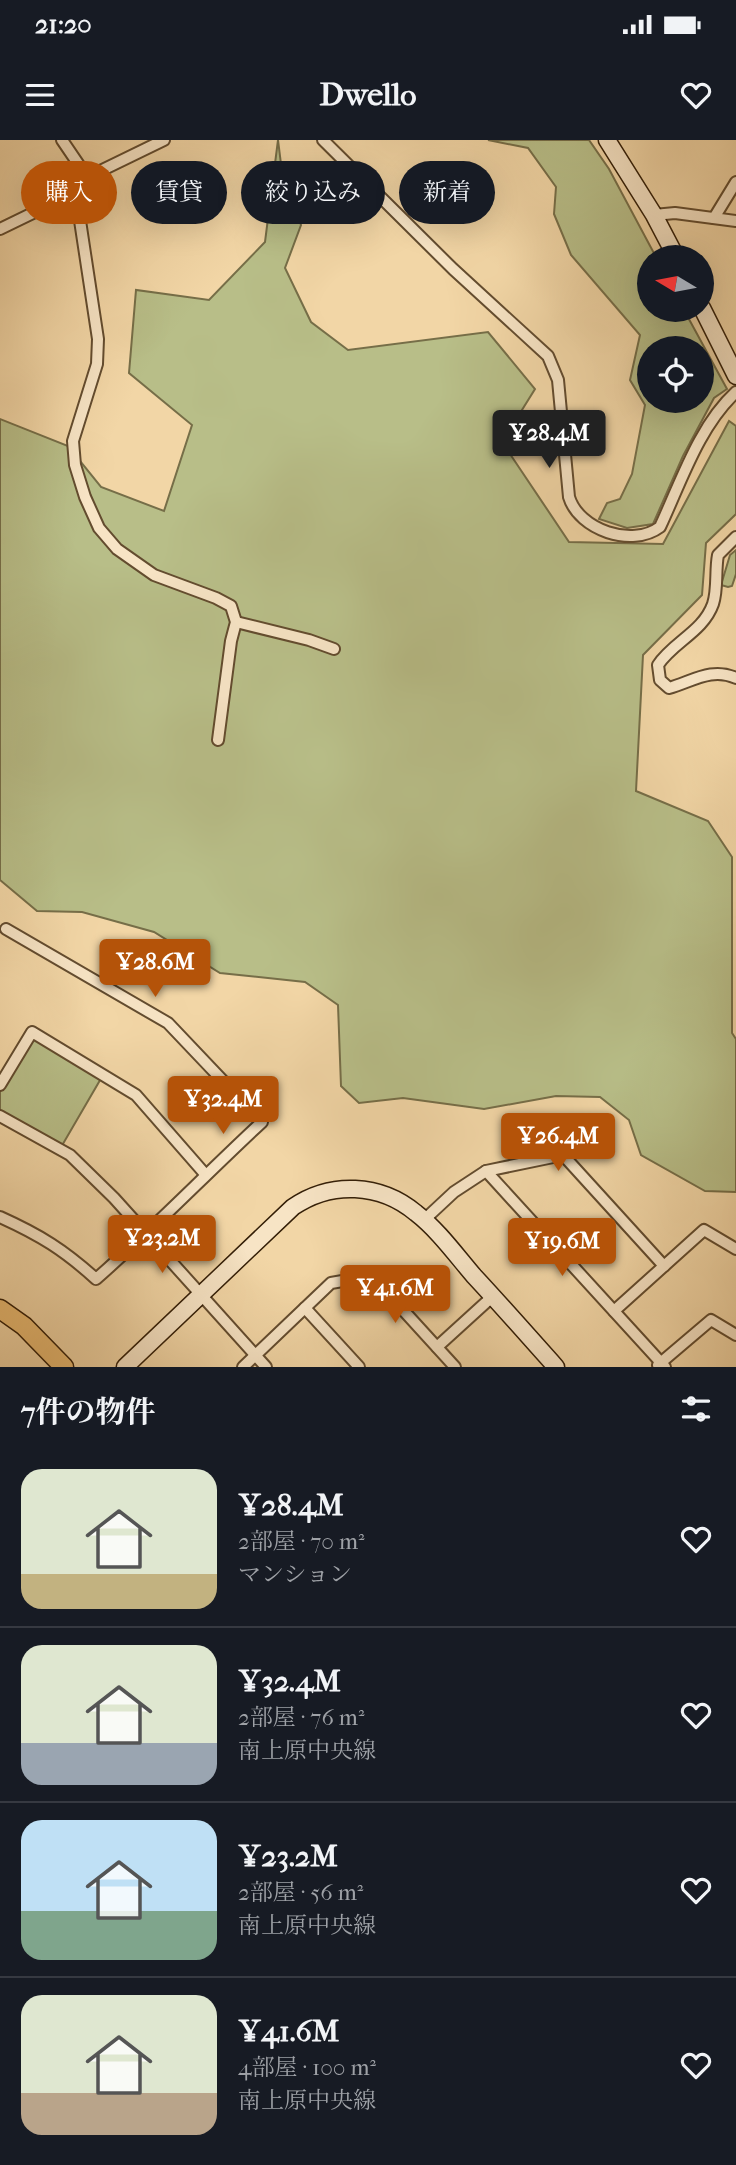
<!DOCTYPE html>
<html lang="ja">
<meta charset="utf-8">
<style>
body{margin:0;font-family:"IM FELL French Canon","Noto Serif JP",serif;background:#20242c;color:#f1f3f6;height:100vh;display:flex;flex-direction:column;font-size:26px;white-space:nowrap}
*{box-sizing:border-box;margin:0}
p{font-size:23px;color:#9ea1a6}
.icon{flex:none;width:38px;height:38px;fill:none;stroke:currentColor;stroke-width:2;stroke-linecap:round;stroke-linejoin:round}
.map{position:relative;height:1227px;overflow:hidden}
.panel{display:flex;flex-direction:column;background:#171b24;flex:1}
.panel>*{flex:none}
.top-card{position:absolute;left:21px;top:21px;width:695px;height:63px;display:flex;gap:14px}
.needle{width:46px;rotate:280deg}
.fabs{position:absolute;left:637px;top:105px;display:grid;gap:14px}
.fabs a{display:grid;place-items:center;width:77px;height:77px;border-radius:50%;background:#171b24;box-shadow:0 7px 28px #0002;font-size:35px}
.price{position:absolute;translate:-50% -60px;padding:0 16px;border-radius:7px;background:#b45309;color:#fff;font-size:23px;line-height:46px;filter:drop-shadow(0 2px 4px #0008)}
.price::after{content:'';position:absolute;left:50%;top:42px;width:21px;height:16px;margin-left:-10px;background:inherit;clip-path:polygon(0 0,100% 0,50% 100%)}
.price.on{background:#222;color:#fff}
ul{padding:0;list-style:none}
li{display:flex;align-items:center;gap:21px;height:175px;padding:0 21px}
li+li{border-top:2px solid #363941}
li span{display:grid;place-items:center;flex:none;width:196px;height:140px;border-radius:21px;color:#555}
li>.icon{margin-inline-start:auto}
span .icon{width:84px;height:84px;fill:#fffc;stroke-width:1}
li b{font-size:30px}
h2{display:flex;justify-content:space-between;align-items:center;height:84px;padding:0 21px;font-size:30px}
.tag{padding:0 24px;border-radius:32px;background:#171b24;box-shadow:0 7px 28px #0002;font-size:24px;line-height:63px}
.tag.on{background:#b45309;color:#fff}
.status{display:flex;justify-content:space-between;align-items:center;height:49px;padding:0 35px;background:#171b24;direction:ltr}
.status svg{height:19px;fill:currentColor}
header{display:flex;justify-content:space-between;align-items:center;height:91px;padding:0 21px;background:#171b24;font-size:32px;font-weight:700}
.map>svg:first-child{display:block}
.green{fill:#b8be88;stroke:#766e48;stroke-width:2;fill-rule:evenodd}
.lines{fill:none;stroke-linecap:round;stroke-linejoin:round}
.street-casing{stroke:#634c2f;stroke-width:14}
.secondary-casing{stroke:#331e07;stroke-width:19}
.primary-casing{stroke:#331e07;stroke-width:21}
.street{stroke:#f7e4c5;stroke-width:10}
.secondary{stroke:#f7e4c5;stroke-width:16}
.primary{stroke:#e9bb73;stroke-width:18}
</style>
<div class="status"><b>21:20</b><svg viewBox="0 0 49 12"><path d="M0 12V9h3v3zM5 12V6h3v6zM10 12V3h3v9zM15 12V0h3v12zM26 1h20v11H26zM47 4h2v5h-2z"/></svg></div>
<header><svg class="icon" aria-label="menu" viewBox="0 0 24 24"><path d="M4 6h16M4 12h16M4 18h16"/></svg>Dwello<svg class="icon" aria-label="heart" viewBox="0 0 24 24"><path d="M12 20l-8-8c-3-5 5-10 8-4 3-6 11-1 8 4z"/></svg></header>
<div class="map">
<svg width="736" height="1227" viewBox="0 0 736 1227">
<rect width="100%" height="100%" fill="#f2d6a6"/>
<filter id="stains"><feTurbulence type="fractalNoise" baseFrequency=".00286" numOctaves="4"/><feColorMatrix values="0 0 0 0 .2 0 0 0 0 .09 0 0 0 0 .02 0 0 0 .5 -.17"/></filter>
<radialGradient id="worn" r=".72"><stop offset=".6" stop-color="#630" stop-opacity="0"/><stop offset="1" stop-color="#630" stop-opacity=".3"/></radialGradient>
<g class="green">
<polygon points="278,0 283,40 301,85 285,128 311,182 348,210 488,192 535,249 502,302 569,402 663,404 729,281 736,286 736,374 706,403 702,455 643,515 636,651 708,681 732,717 732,893 736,899 736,1052 705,1051 641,1015 629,980 600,957 556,956 484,969 403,958 359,963 341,946 338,865 305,842 220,833 154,792 82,772 37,771 0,740 0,279 68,306 101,347 164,371 192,285 129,233 136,150 209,160 265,102"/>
<path d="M488 0H589L609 29 656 117H649V170H684L727 249 714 258 683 316 653 384 627 388 599 379 607 363 620 359 632 334 645 265 630 240 640 195 571 115 554 74 556 47 528 8ZM702 208V261H649V208Z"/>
<polygon points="736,410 736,434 732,446 728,447 721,445 730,415"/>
<polygon points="32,892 103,935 60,1009 0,976 0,945"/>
</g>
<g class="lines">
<g class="street-casing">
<g id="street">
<polyline points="62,0 81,28 92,35 164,0"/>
<path d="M323 0 453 129 548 216 558 240 569 357C579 390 632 408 660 387 681 342 699 286 736 252"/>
<polyline points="81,28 79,74 98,199 97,224 73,301 75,325 85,357 99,388 117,409 154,435 216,458 231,466 236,482 231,501 218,600"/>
<polyline points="654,75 675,73 736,81"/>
<polyline points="714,78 736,42"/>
<polyline points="0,89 35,72 81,28"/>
<path d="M736 397 718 415C715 430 718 449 713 464 703 492 673 502 658 525L660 540 669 548C693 541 712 527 736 538"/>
<polyline points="236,482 309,500 334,509"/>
<polyline points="0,945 32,892 136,955 205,1034"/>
<polyline points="0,976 70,1015 114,1058 266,1227"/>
<polyline points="486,1031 665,1227"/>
<path d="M0 1077C40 1095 64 1110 96 1139 153 1089 206 1034 262 982L168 883 6 789"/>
<polyline points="424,1080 454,1052 486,1031 563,1015 664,1126"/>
<polyline points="305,1168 359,1227"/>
<polyline points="614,1171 704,1090 736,1109"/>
<polyline points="437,1207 493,1156"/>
<polyline points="658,1225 711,1180 736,1195"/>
<polyline points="243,1227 331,1143 354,1139 365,1140 383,1148 455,1227"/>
</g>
</g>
<g class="secondary-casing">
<g id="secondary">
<polyline points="607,0 654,75 676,117"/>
<polyline points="702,168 736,236"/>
<path d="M125 1227 293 1067C331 1041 380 1043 416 1073 438 1090 456 1115 474 1136 502 1166 529 1197 556 1227"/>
</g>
</g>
<g class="primary-casing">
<polyline id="primary" points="0,1169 24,1186 64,1227"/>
</g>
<use href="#street" class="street"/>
<use href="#secondary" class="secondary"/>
<use href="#primary" class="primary"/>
</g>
<rect width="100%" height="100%" filter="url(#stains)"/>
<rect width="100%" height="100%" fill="url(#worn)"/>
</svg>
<div class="fabs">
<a><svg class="needle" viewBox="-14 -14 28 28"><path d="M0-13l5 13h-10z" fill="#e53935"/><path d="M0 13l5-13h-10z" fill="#9ea1a6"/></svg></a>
<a><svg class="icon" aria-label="locate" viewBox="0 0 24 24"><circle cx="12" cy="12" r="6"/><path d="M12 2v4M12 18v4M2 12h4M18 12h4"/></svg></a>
</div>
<b class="price on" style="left:549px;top:330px">¥28.4M</b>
<b class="price" style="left:155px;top:859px">¥28.6M</b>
<b class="price" style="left:223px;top:996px">¥32.4M</b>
<b class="price" style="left:558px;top:1033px">¥26.4M</b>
<b class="price" style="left:162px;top:1135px">¥23.2M</b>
<b class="price" style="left:562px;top:1138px">¥19.6M</b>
<b class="price" style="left:395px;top:1185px">¥41.6M</b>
<div class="top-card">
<a class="tag on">購入</a>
<a class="tag">賃貸</a>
<a class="tag">絞り込み</a>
<a class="tag">新着</a>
</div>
</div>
<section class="panel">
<h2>7件の物件<svg class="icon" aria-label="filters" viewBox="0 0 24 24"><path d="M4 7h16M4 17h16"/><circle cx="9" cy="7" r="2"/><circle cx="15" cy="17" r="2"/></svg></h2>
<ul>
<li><span style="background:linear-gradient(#dfe7d0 75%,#c2b280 0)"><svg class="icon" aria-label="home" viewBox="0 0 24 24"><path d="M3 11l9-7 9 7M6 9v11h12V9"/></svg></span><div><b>¥28.4M</b><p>2部屋 · 70 m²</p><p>マンション</p></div><svg class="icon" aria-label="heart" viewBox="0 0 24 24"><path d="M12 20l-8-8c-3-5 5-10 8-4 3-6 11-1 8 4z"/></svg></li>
<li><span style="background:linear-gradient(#dfe7d0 70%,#9aa5b1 0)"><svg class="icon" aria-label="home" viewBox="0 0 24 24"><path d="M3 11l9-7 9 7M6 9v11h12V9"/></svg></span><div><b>¥32.4M</b><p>2部屋 · 76 m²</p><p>南上原中央線</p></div><svg class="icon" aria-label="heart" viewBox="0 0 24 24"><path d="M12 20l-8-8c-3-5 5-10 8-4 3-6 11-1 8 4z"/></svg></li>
<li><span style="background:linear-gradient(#bfe0f5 65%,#7fa58c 0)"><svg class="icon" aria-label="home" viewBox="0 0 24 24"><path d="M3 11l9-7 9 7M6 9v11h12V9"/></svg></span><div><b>¥23.2M</b><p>2部屋 · 56 m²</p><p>南上原中央線</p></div><svg class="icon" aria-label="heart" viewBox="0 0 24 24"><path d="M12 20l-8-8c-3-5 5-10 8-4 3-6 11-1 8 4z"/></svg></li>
<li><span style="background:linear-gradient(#dfe7d0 70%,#b9a48a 0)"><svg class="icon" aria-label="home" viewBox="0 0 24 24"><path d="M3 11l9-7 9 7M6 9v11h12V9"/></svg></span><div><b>¥41.6M</b><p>4部屋 · 100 m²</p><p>南上原中央線</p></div><svg class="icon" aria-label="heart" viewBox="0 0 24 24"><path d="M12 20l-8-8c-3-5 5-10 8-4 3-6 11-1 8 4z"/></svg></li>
</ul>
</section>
